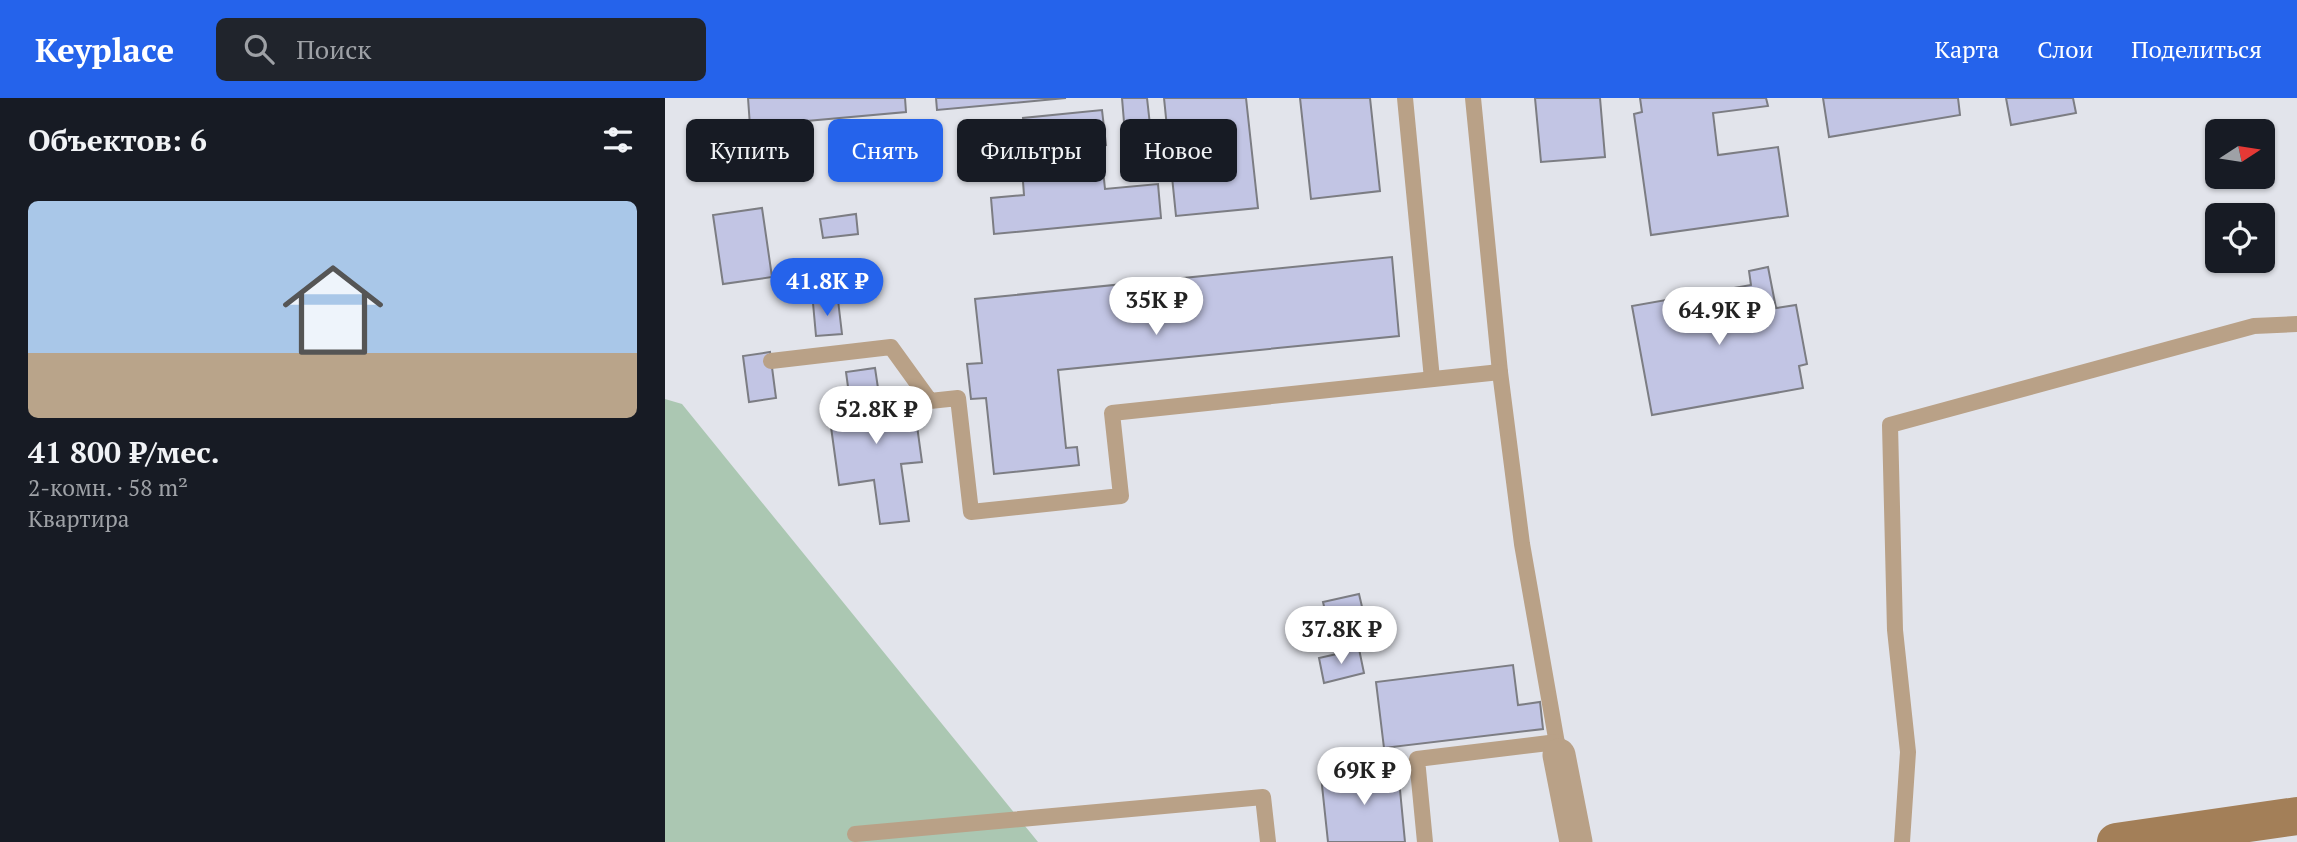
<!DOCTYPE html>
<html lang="ru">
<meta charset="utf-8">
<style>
body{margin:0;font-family:"PT Serif",serif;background:#20242c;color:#f1f3f6;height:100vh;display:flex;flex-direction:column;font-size:26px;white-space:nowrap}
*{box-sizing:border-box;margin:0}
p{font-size:23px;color:#9ea1a6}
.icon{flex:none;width:38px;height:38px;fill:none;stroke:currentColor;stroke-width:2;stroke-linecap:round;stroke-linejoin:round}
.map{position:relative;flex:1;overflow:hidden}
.sheet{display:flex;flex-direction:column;background:#171b24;width:665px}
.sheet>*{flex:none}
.guide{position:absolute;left:21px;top:21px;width:665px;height:63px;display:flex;gap:14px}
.needle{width:46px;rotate:78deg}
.tools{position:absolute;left:1540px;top:21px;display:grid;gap:14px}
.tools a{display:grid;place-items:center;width:70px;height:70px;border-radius:10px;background:#171b24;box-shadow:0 2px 5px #0004;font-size:35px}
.price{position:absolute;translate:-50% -60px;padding:0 16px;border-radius:24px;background:#fff;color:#222;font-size:23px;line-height:46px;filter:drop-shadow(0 2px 4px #0008)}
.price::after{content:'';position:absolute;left:50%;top:42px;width:21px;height:16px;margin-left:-10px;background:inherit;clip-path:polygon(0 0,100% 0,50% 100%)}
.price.selected{background:#2563eb;color:#fff}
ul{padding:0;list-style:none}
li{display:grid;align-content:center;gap:14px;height:371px;padding:0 28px}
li+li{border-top:2px solid #363941}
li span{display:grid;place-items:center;height:217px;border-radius:10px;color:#555}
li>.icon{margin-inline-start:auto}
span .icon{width:126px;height:126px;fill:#fffc;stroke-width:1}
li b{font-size:30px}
h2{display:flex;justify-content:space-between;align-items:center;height:84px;padding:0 28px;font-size:30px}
.pill{padding:0 24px;border-radius:10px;background:#171b24;box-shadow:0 2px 5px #0004;font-size:24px;line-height:63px}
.pill.selected{background:#2563eb;color:#fff}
header{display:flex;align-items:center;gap:42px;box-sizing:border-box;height:98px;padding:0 35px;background:#2563eb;color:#fff}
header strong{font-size:33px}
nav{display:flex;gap:38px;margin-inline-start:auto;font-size:24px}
.search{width:490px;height:63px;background:#20242c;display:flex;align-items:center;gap:18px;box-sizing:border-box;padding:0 24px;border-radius:10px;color:#9ea1a6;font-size:26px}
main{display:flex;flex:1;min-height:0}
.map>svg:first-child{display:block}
.green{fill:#abc7b2}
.building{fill:#c2c5e4;stroke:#7c7d83;stroke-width:2}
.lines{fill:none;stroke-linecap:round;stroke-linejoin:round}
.service{stroke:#b9a187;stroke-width:16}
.minor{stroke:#b9a187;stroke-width:33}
.secondary{stroke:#a37f58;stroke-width:38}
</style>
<header>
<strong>Keyplace</strong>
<div class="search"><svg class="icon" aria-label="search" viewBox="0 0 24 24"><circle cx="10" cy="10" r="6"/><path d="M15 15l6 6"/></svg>Поиск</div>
<nav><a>Карта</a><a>Слои</a><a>Поделиться</a></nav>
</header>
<main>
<section class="sheet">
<h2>Объектов: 6<svg class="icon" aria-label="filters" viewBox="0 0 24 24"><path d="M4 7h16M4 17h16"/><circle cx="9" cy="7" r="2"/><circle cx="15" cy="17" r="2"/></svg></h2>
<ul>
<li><span style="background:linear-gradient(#a9c7e8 70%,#b9a48a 0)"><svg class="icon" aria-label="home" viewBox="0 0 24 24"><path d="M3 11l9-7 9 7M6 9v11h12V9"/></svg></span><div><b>41 800 ₽/мес.</b><p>2-комн. · 58 m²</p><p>Квартира</p></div></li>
</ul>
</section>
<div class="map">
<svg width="1632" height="744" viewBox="0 0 1632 744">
<rect width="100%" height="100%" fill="#e2e4eb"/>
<polygon class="green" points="0,301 17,306 373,744 0,744"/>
<g class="building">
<polygon points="83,0 240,0 241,14 85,28"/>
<polygon points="271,0 401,0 272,12"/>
<polygon points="457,0 482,0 487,45 461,48"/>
<polygon points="499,0 581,0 593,110 511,118"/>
<polygon points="635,0 705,0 715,93 646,101"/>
<polygon points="870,0 935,0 940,59 876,64"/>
<polygon points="975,0 1101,0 1103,8 1048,15 1053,57 1113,49 1123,118 986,137 969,16 977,14"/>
<polygon points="1158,0 1293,0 1295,17 1164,39"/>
<polygon points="1341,0 1408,0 1411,15 1346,27"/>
<polygon points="437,12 441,47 362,55 358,20"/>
<polygon points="437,62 440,91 493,86 496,120 329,136 326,100 359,97 357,70"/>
<polygon points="97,110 107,179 58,186 48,117"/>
<polygon points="191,116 193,136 158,140 155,121"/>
<polygon points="727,159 734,238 393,272 401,350 412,349 414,367 329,376 321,300 306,301 302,266 317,265 310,201"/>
<polygon points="1103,169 1111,210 1131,207 1142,266 1134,268 1138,290 987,317 967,208 1086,187 1084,173"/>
<polygon points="173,202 177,236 151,238 148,205"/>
<polygon points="105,254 111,300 84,304 78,258"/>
<polygon points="210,270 217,317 250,313 257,364 236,366 244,423 215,426 209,382 174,387 166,329 188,326 181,274"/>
<polygon points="694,496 698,513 662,521 658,504"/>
<polygon points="694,551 699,575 659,585 654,560"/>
<polygon points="848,567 853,607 875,604 878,631 719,650 711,584"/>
<polygon points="733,671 740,744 663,744 656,678"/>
</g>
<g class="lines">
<g class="service">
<polyline points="740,0 767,281"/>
<polyline points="808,0 835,274 857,446 894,657"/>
<polyline points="106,263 226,249 265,303 293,300 306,414 456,398 447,315 835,274"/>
<polyline points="190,736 598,699 603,744"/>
<polyline points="760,744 752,661 892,644"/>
<polyline points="1237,744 1243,654 1230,532 1225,327 1589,228 1632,226"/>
</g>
<polyline class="minor" points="894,657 911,744"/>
<polyline class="secondary" points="1451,744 1632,718"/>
</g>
</svg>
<div class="tools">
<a><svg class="needle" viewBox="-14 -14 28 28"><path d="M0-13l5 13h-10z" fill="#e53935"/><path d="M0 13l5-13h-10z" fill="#9ea1a6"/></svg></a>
<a><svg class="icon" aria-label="locate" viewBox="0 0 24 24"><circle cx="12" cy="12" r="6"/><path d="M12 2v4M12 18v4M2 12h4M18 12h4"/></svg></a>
</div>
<b class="price selected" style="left:162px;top:220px">41.8K ₽</b>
<b class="price" style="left:491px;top:239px">35K ₽</b>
<b class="price" style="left:1054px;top:249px">64.9K ₽</b>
<b class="price" style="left:211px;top:348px">52.8K ₽</b>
<b class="price" style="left:676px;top:568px">37.8K ₽</b>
<b class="price" style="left:699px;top:709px">69K ₽</b>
<div class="guide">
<a class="pill">Купить</a>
<a class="pill selected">Снять</a>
<a class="pill">Фильтры</a>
<a class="pill">Новое</a>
</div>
</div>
</main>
